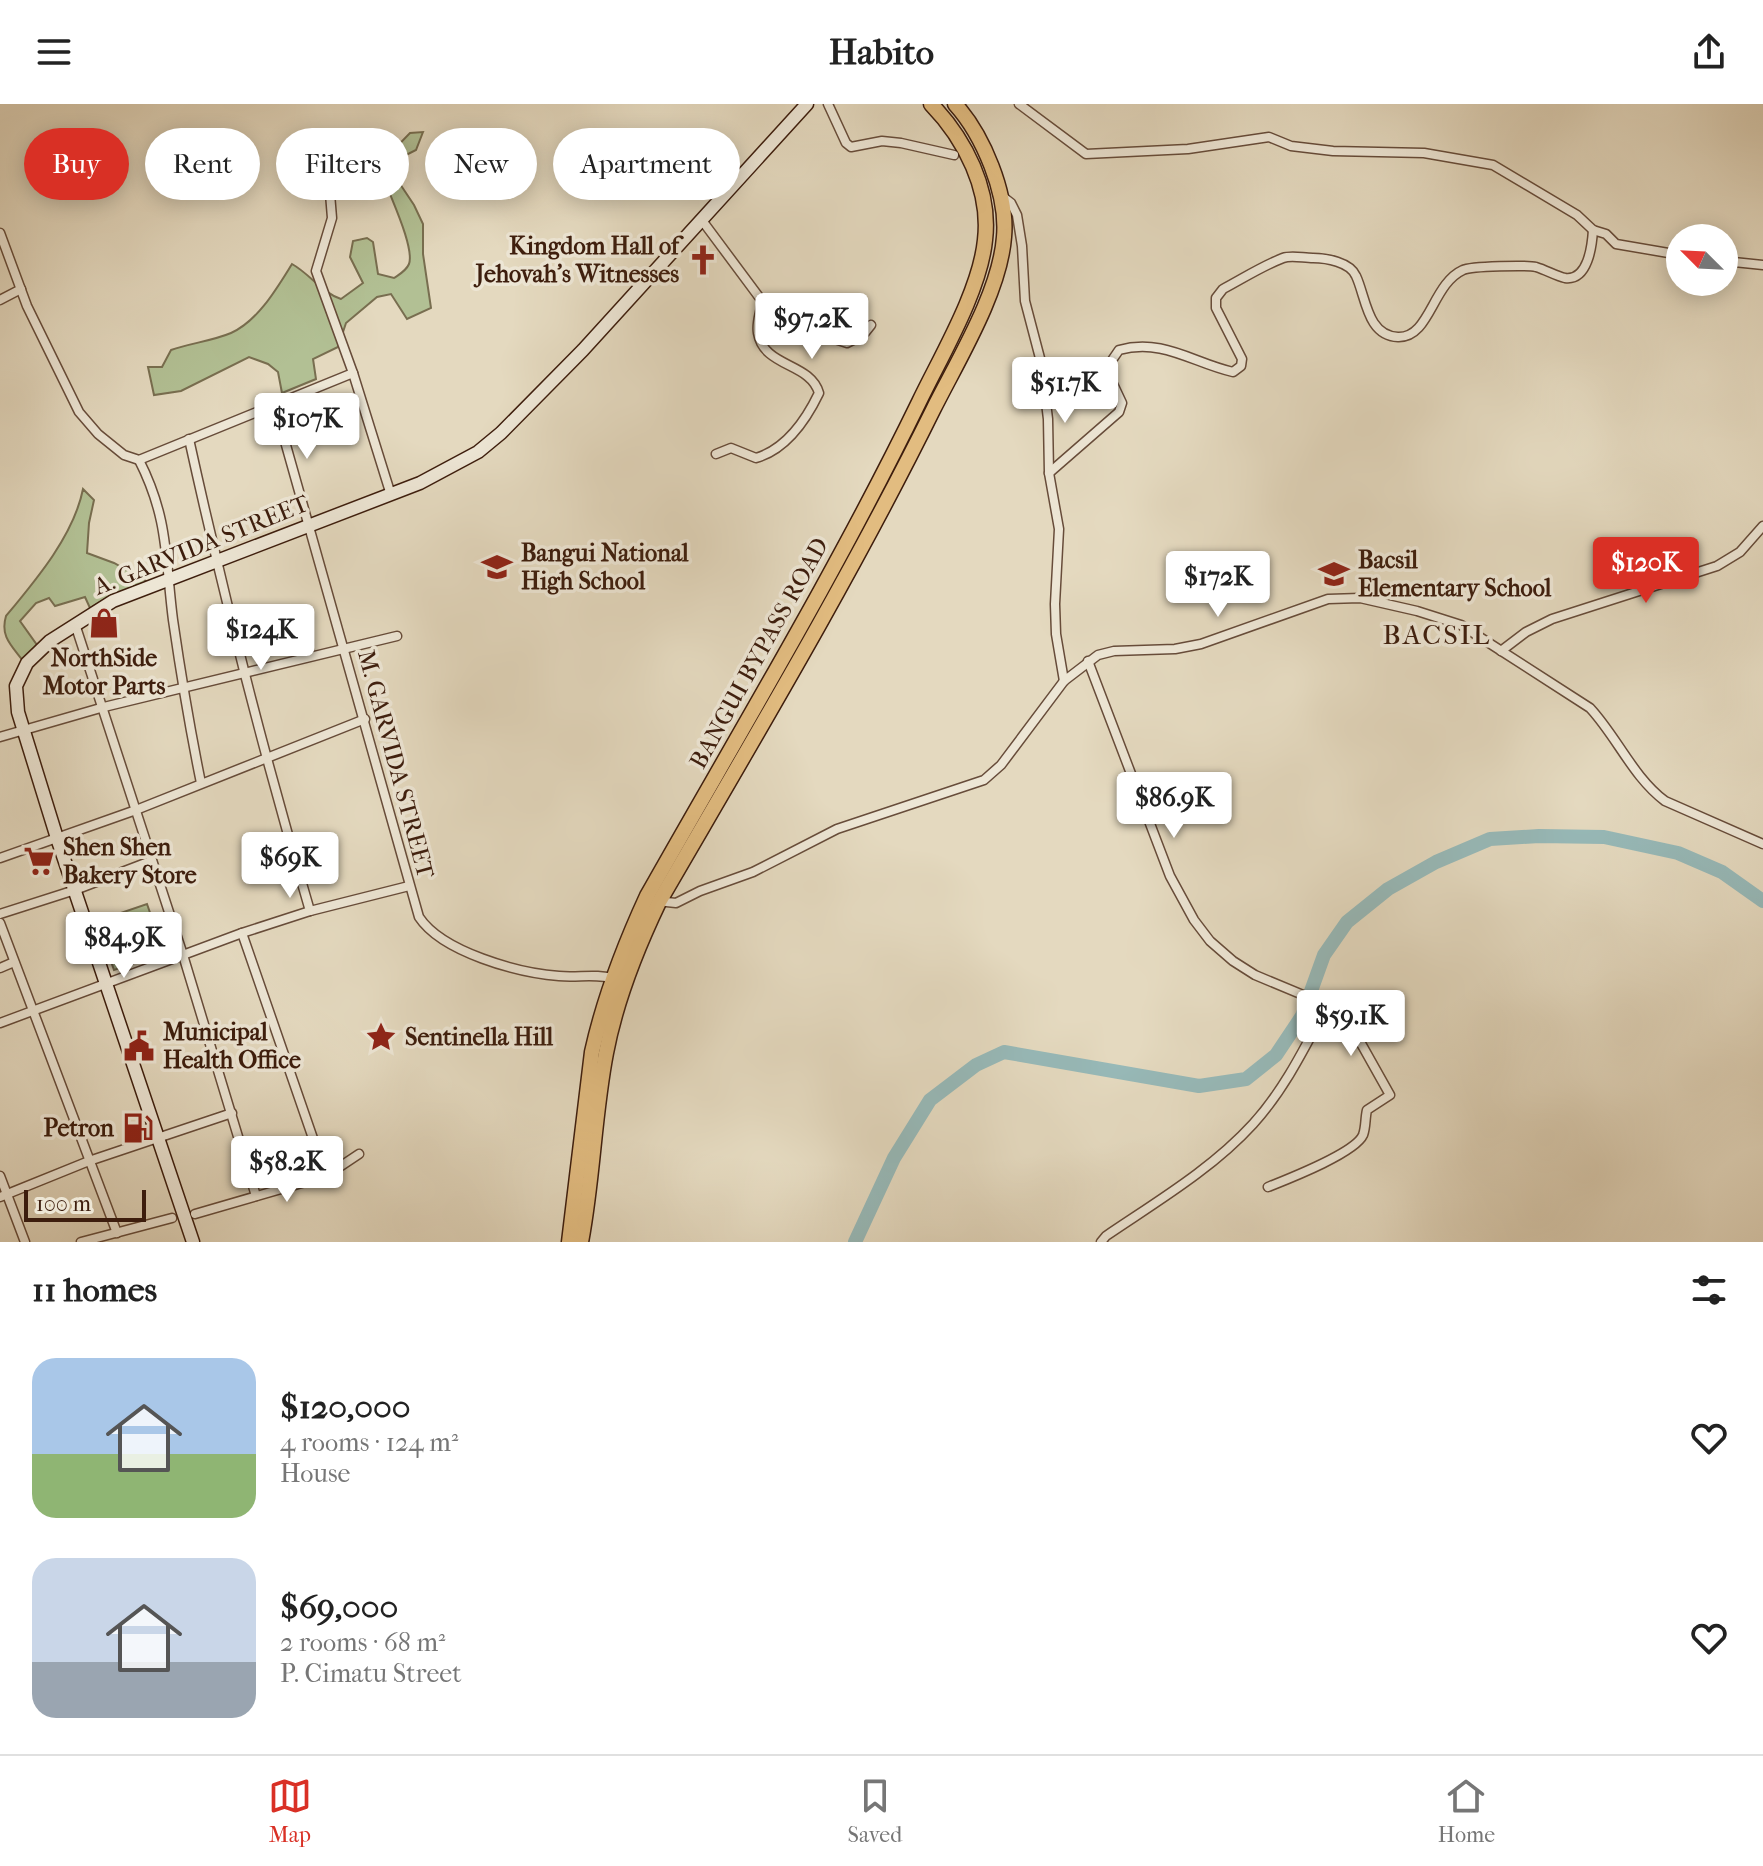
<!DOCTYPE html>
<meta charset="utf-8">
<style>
body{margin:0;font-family:"IM FELL French Canon",serif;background:#f2f2f2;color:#222;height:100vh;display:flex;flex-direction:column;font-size:30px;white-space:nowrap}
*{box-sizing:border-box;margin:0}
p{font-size:26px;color:#767676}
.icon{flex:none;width:44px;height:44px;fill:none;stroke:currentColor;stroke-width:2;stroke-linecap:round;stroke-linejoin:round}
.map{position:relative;height:1138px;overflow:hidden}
.details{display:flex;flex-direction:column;background:#fff;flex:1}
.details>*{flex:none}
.guide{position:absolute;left:24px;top:24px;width:800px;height:72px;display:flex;gap:16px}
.needle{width:52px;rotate:294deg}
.tools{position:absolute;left:1666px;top:120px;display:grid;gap:16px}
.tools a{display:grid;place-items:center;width:72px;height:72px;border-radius:50%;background:#fff;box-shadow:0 4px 20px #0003;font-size:40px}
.scale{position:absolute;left:24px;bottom:20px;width:122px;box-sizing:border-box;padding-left:8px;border:4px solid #3d1d0d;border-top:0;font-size:22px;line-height:28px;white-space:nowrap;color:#3d1d0d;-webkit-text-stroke:6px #ede6d5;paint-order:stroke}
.price{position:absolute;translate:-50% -68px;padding:0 18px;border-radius:8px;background:#fff;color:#222;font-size:26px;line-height:52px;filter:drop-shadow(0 2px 4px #0008)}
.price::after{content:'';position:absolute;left:50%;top:48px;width:24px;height:18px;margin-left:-12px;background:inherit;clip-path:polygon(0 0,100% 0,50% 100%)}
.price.current{background:#d93025;color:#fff}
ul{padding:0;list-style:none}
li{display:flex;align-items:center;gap:24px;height:200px;padding:0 32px}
li span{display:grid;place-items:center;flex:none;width:224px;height:160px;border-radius:24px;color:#555}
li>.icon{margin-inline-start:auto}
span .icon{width:96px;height:96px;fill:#fffc;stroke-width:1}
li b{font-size:34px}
h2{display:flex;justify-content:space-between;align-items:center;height:96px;padding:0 32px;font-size:34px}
.tag{padding:0 28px;border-radius:36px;background:#fff;box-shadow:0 4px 20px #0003;font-size:28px;line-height:72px}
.tag.current{background:#d93025;color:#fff}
header{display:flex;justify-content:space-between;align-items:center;height:104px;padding:0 32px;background:#fff;font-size:36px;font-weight:700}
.tabs{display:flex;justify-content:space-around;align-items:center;height:112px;border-top:2px solid #e0e0e0;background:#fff;font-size:22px;color:#767676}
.tabs a{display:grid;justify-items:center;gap:4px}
.tabs .current{color:#d93025}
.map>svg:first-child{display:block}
.green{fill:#b2c094;stroke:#786e50;stroke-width:2}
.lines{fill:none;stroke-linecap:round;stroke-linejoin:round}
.river{stroke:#97b9b8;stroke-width:14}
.minor-casing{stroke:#674c3a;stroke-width:11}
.secondary-casing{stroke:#3d1d0d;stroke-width:15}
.trunk-casing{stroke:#3d1d0d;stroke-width:17}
.minor{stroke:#ede6d5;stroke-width:8}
.secondary{stroke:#ede6d5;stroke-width:12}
.trunk{stroke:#e2bc80;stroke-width:14}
.labels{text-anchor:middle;stroke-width:7;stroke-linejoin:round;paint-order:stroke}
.poi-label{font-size:24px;font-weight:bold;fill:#3d1d0d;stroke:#ede6d5;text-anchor:start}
.street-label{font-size:24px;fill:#3d1d0d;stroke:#ede6d5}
.quarter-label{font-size:28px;letter-spacing:2px;fill:#3d1d0d;stroke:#ede6d5}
</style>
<header><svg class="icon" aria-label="menu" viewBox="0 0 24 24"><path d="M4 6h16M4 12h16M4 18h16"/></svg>Habito<svg class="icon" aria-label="share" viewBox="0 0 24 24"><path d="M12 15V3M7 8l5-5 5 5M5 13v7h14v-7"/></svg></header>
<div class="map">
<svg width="1763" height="1138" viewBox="0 0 1763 1138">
<rect width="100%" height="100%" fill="#e4d9bf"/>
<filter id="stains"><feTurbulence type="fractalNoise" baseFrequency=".0025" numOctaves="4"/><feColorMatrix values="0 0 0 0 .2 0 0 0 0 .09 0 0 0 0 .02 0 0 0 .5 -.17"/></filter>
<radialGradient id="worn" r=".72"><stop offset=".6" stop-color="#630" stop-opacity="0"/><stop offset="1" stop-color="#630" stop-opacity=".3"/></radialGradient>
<g class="green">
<path d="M423 28 416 46 404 52 397 67 398 77 414 101 423 120V150L431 204 407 215 391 190 377 193 346 219 338 243 313 255 316 275 282 289 278 268 268 260 249 253 181 287 154 291 148 263H162L171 246C191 239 212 237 231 229 258 217 277 184 292 160 310 170 322 189 341 195L363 179 350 153 353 137 367 134 373 138 378 170 394 174C400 170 406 167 409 160 414 146 396 105 390 90 381 86 372 87 364 82L373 67 410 29Z"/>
<path d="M83 385 94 396 89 419 87 449 114 459 148 478 112 491 90 504 85 493 55 502 49 494 36 499 20 517 37 541 23 557C11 541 0 532 6 512 36 476 74 431 83 385Z"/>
<polygon points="147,800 164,849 114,866 97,817"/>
</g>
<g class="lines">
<polyline class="river" points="855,1138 894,1054 930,996 976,961 1004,948 1199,982 1246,975 1276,951 1302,912 1324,851 1347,818 1388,785 1436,758 1490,735 1539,732 1604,733 1678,749 1722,768 1763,797"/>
<g class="minor-casing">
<g id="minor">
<polyline points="828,0 846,39 851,43 882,37 901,39 954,51"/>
<polyline points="1019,0 1086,50 1188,45 1269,33 1291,42 1333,47 1424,49 1493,61 1577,111 1593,126 1606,130 1616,140 1680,151"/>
<polyline points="364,37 347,41 327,53 332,114 316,167 353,269 391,391"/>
<polyline points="1002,92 1011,99 1017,111 1022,142 1025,197 1041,258 1048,315 1049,369 1059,425 1055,500 1056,530 1064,577"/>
<path d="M701 115 762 197C761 208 756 218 758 229 764 264 810 258 819 289 806 316 787 345 756 354L731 344 716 350"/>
<polyline points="0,129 27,202 79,308 98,330 124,351 139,356 353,269"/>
<polyline points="1724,157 1763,161"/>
<polyline points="0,196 21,185"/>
<path d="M762 197C789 215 816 230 847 239L863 231 871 221"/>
<path d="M275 302 419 813C442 848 518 869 559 872 578 874 596 869 615 875"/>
<path d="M189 335C224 494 264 651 310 807"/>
<path d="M139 356C169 415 165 454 173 516 181 571 190 625 201 679"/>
<path d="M1049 369 1119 308 1122 299 1106 265 1119 246C1163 234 1193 259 1233 268L1241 262 1242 255 1216 204V194L1223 185C1242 175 1262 162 1283 154 1291 151 1303 154 1313 154 1326 154 1350 158 1356 172 1366 193 1367 232 1398 233 1430 234 1432 180 1463 166 1471 162 1528 161 1536 163 1546 166 1556 172 1565 174 1588 177 1592 142 1593 126"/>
<polyline points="75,520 183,851 256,1092"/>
<polyline points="1501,547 1526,528 1552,515 1717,462 1740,448 1763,422"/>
<path d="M1088 557 1170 772 1194 816 1210 837 1233 857 1255 871 1339 906 1349 918 1390 991 1367 1006C1365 1014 1366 1023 1363 1031 1355 1049 1288 1075 1268 1083"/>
<polyline points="0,633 104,603 397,532"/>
<polyline points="0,754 136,706 365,615"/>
<path d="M657 797 676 799 700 787 753 768 837 725 984 676 1001 661 1064 577 1098 551 1114 547 1175 545 1201 540 1328 495 1360 494 1417 507 1461 521 1590 604C1617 633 1633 673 1665 697L1763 740"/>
<polyline points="0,810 75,786 151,757"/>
<polyline points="0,819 117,1129"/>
<polyline points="242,829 326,1072"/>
<polyline points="0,864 14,858"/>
<polyline points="0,919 242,829 310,807 409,782"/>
<polyline points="0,1072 25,1138"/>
<polyline points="0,1093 89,1057 232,1009"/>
<polyline points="195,1110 326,1072 359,1050"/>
<polyline points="81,1138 172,1114"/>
<path d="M1101 1138 1106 1132C1156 1098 1212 1065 1253 1020 1285 985 1306 941 1328 900"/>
</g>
</g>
<g class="secondary-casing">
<polyline id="secondary" points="193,1138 57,734 18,608 16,582 27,559 50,537 113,497 420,379 478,348 501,329 583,246 807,0"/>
</g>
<g class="trunk-casing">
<g id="trunk">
<path d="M569 1138 592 948C604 894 624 842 647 792 739 629 837 467 919 298 941 252 980 187 985 136 991 86 965 35 931 0"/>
<path d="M581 1138C593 1075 594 1011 606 949 616 896 636 846 659 798 753 636 850 474 933 306 958 256 1000 188 1004 133 1008 90 983 31 955 0"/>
</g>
</g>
<use href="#minor" class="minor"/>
<use href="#secondary" class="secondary"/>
<use href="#trunk" class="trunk"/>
</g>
<defs>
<g id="church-bare" transform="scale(2.4)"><path d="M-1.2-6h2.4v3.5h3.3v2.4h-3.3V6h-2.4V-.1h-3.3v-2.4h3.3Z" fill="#8f2418" stroke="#ede6d5" stroke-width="2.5" paint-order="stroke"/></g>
<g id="school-bare" transform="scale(2.4)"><path d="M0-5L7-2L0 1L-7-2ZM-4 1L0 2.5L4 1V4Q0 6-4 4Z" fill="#8f2418" stroke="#ede6d5" stroke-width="2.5" paint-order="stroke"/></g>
<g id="shop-bare" transform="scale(2.4)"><path d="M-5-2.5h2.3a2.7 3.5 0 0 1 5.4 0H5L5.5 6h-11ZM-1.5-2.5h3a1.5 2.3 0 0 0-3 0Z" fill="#8f2418" stroke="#ede6d5" stroke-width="2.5" paint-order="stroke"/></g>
<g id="supermarket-bare" transform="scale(2.4)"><path d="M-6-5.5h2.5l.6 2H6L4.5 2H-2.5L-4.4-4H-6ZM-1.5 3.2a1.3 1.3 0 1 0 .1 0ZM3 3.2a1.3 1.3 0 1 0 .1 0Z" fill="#8f2418" stroke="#ede6d5" stroke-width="2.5" paint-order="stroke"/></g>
<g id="sight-bare" transform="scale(2.4)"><path d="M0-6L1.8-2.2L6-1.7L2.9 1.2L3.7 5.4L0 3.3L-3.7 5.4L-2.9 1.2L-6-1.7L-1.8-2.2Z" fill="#8f2418" stroke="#ede6d5" stroke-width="2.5" paint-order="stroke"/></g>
<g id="civic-bare" transform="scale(2.4)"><path d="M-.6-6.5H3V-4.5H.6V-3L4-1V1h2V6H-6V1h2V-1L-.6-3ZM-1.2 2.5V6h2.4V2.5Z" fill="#8f2418" stroke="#ede6d5" stroke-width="2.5" paint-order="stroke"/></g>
<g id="fuel-bare" transform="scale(2.4)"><path d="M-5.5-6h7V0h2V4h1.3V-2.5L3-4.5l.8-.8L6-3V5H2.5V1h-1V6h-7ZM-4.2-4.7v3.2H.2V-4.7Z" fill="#8f2418" stroke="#ede6d5" stroke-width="2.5" paint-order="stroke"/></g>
</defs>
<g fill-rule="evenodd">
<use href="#church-bare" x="703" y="156"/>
<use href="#school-bare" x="497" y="463"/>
<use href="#school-bare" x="1334" y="470"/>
<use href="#shop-bare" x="104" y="519"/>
<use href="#supermarket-bare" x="39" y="757"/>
<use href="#sight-bare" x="381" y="933"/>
<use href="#civic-bare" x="139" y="942"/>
<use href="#fuel-bare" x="138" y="1024"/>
</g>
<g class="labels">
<g class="poi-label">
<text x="679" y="150" text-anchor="end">Kingdom Hall of<tspan x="679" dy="28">Jehovah's Witnesses</tspan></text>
<text x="521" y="457">Bangui National<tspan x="521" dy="28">High School</tspan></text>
<text x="1358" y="464">Bacsil<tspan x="1358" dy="28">Elementary School</tspan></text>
<text x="104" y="562" text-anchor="middle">NorthSide<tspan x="104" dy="28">Motor Parts</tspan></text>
<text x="63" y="751">Shen Shen<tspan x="63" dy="28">Bakery Store</tspan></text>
<text x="163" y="936">Municipal<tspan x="163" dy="28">Health Office</tspan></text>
<text x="405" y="941">Sentinella Hill</text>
<text x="114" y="1032" text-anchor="end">Petron</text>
</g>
<g class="street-label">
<text transform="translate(201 441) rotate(-22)" y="8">A. GARVIDA STREET</text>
<text transform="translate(759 549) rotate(-61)" y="8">BANGUI BYPASS ROAD</text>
<text transform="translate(396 660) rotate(75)" y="8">M. GARVIDA STREET</text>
</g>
<g class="quarter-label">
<text x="1437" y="540">BACSIL</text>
</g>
</g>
<rect width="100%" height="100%" filter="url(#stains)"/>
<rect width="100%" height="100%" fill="url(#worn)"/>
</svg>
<div class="tools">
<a><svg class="needle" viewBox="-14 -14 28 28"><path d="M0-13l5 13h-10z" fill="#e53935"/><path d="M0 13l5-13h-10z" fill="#767676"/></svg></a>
</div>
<div class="scale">100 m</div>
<b class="price" style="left:812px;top:257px">$97.2K</b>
<b class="price" style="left:1065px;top:321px">$51.7K</b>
<b class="price" style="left:307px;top:357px">$107K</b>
<b class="price current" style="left:1646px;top:501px">$120K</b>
<b class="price" style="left:1218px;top:515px">$172K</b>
<b class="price" style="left:261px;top:568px">$124K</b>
<b class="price" style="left:1174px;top:736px">$86.9K</b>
<b class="price" style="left:290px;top:796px">$69K</b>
<b class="price" style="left:124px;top:876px">$84.9K</b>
<b class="price" style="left:1351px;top:954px">$59.1K</b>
<b class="price" style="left:287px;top:1100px">$58.2K</b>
<div class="guide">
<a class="tag current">Buy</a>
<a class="tag">Rent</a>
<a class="tag">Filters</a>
<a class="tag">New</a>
<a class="tag">Apartment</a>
</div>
</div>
<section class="details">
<h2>11 homes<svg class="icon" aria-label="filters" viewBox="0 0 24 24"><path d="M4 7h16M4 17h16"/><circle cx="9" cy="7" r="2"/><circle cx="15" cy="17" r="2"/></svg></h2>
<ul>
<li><span style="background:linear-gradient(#a9c7e8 60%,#8fb573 0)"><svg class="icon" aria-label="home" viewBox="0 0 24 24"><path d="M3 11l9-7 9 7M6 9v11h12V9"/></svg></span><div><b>$120,000</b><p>4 rooms · 124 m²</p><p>House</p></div><svg class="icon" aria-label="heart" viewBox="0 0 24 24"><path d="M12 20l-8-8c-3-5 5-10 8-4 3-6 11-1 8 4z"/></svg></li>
<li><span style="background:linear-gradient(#c9d6e8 65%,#9aa5b1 0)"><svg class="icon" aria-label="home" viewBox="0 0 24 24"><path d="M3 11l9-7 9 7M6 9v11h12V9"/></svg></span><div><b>$69,000</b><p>2 rooms · 68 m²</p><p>P. Cimatu Street</p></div><svg class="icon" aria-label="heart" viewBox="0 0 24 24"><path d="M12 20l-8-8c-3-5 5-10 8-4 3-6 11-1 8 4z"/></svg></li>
</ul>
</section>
<nav class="tabs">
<a class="current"><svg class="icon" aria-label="map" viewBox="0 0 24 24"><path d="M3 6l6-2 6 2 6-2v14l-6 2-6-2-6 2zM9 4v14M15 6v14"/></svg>Map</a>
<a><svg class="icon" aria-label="saved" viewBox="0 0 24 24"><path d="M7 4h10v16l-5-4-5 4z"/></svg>Saved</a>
<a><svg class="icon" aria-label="home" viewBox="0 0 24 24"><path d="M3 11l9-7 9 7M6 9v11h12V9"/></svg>Home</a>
</nav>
